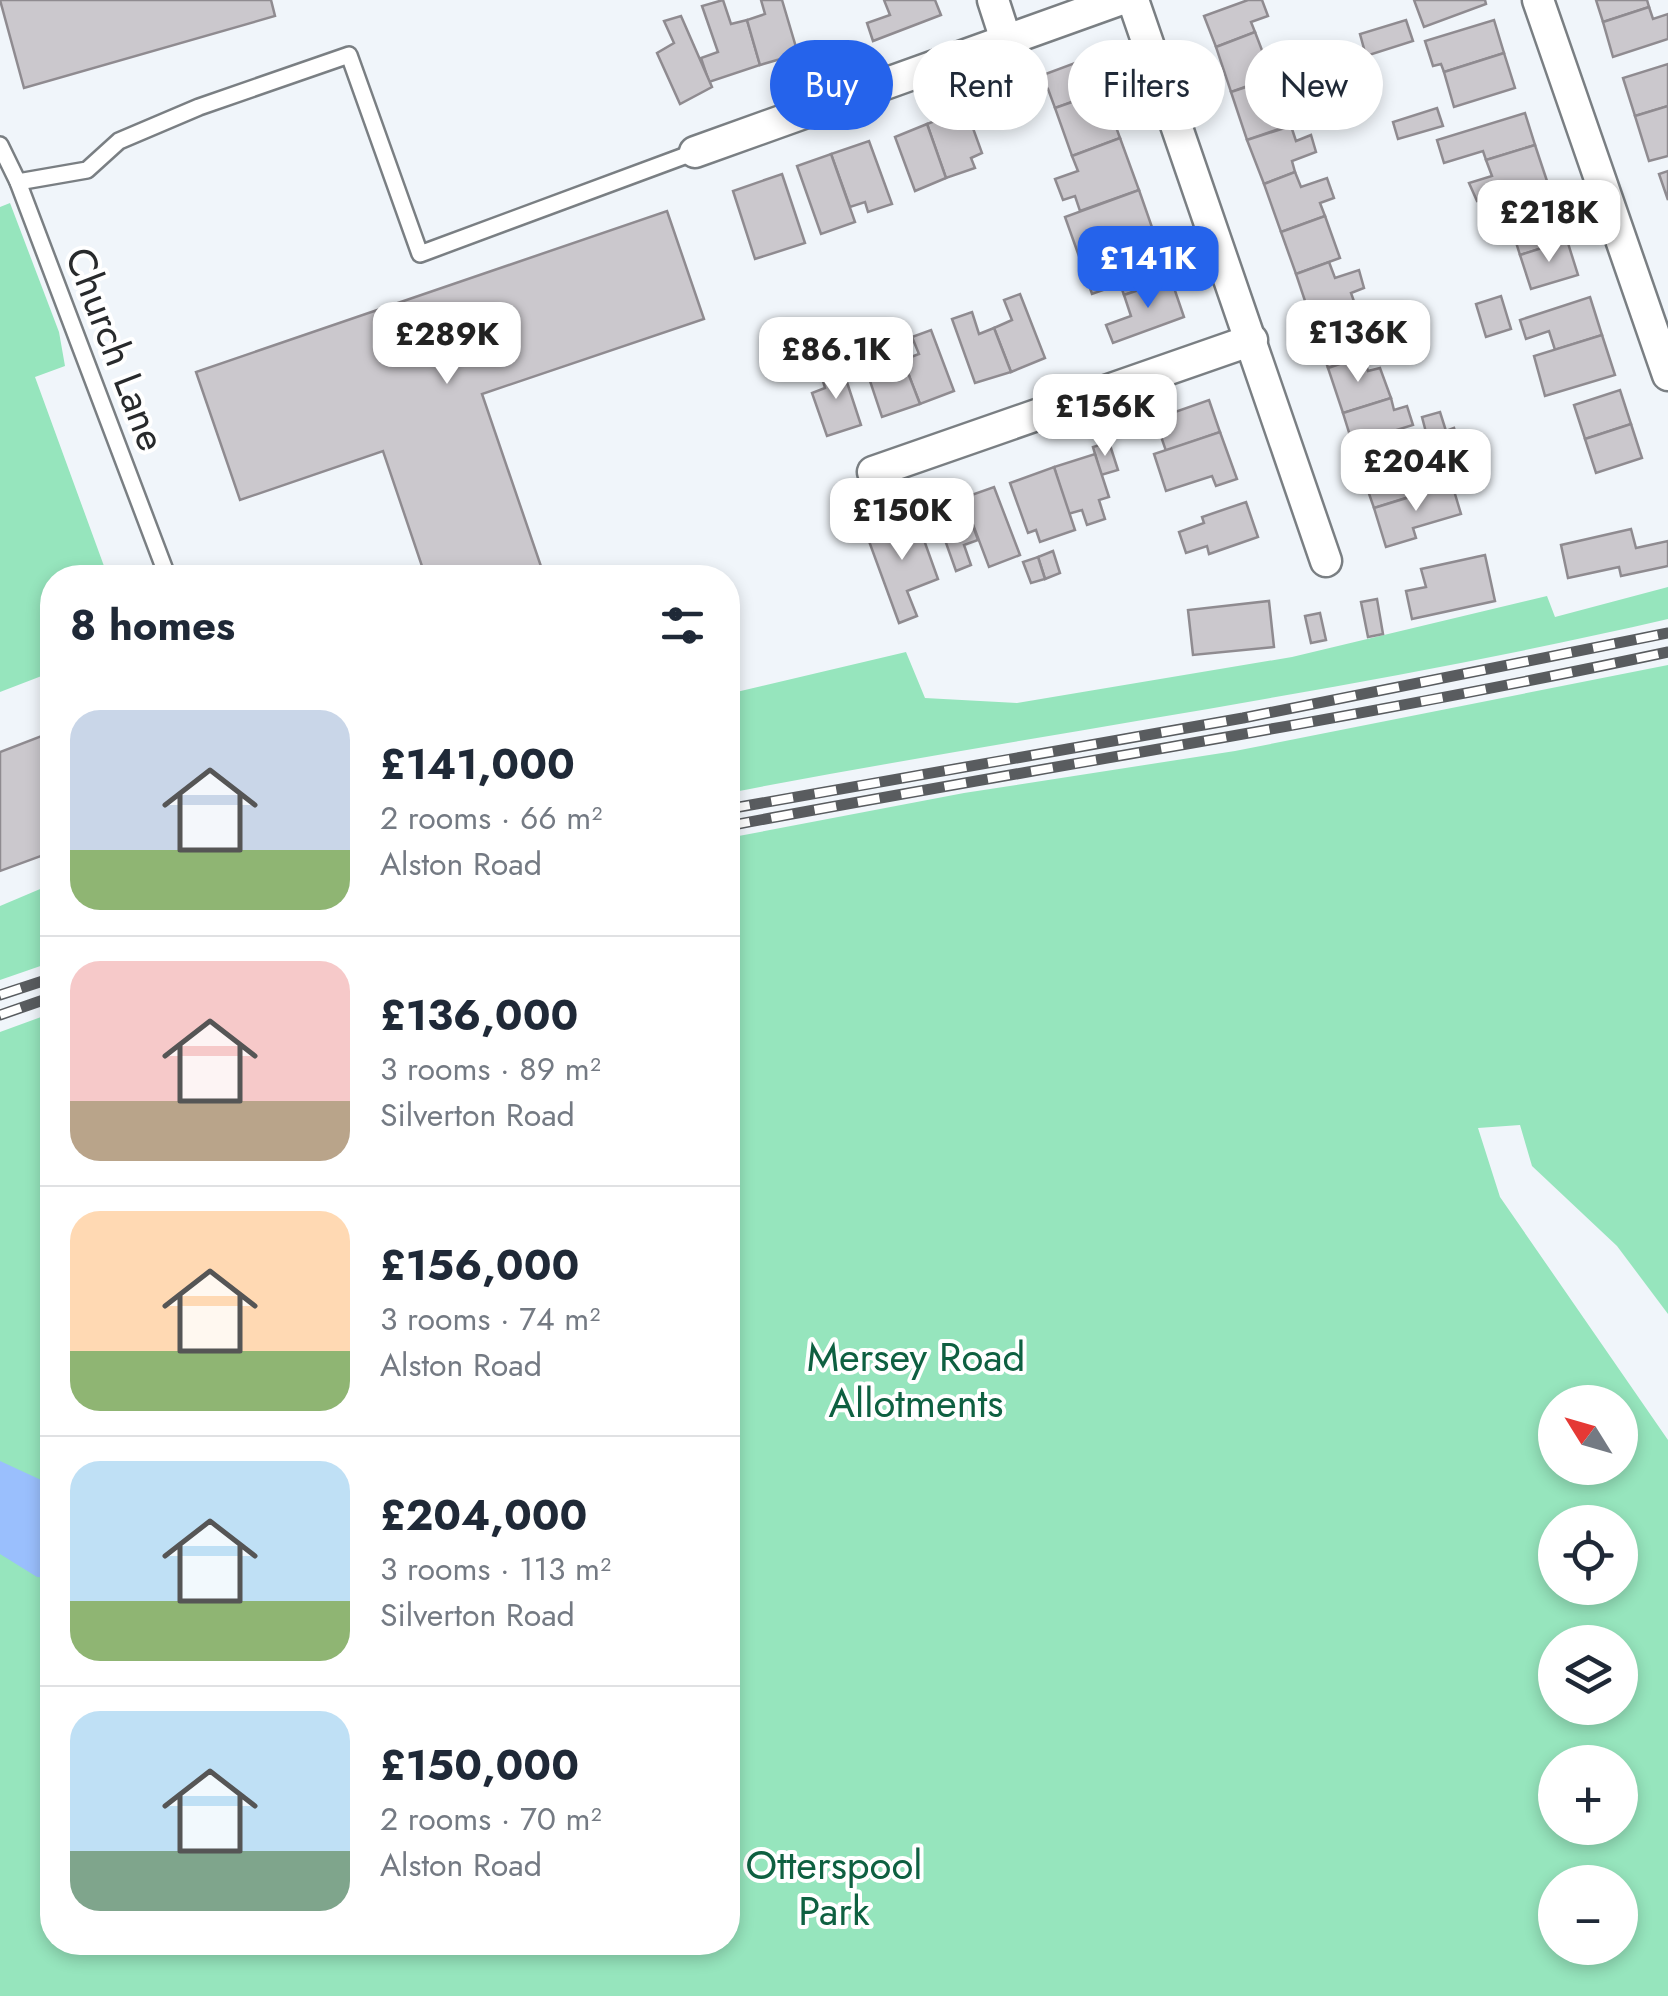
<!DOCTYPE html>
<meta charset="utf-8">
<style>
body{margin:0;font-family:Jost,sans-serif;background:#f2f2f3;color:#1f2937;height:100vh;display:flex;flex-direction:column;font-size:38px;white-space:nowrap}
*{box-sizing:border-box;margin:0}
p{font-size:32px;color:#747a83}
.icon{flex:none;width:55px;height:55px;fill:none;stroke:currentColor;stroke-width:2;stroke-linecap:round;stroke-linejoin:round}
.map{position:relative;flex:1;overflow:hidden}
.details{position:absolute;left:40px;top:565px;width:700px;height:1390px;display:flex;flex-direction:column;background:#fff;border-radius:40px;box-shadow:0 5px 15px #0003}
.details>*{flex:none}
.hud{position:absolute;left:770px;top:40px;width:748px;height:90px;display:flex;gap:20px}
.needle{width:65px;rotate:307deg}
.controls{position:absolute;left:1538px;top:1385px;display:grid;gap:20px}
.controls a{display:grid;place-items:center;width:100px;height:100px;border-radius:50%;background:#fff;box-shadow:0 5px 15px #0003;font-size:50px}
.price{position:absolute;translate:-50% -85px;padding:0 22px;border-radius:20px;background:#fff;color:#222;font-size:32px;line-height:65px;filter:drop-shadow(0 2px 5px #0008)}
.price::after{content:'';position:absolute;left:50%;top:60px;width:30px;height:22px;margin-left:-15px;background:inherit;clip-path:polygon(0 0,100% 0,50% 100%)}
.price.current{background:#2563eb;color:#fff}
ul{padding:0;list-style:none}
li{display:flex;align-items:center;gap:30px;height:250px;padding:0 30px}
li+li{border-top:2px solid #e0e1e3}
li span{display:grid;place-items:center;flex:none;width:280px;height:200px;border-radius:30px;color:#555}
li>.icon{margin-inline-start:auto}
span .icon{width:120px;height:120px;fill:#fffc;stroke-width:1}
li b{font-size:42px}
h2{display:flex;justify-content:space-between;align-items:center;height:120px;padding:0 30px;font-size:42px}
.chip{padding:0 35px;border-radius:45px;background:#fff;box-shadow:0 5px 15px #0003;font-size:35px;line-height:90px}
.chip.current{background:#2563eb;color:#fff}
.map>svg:first-child{display:block}
.green{fill:#96e5bd;fill-rule:evenodd}
.water{fill:#9abffd}
.building{fill:#cbc8cd;stroke:#8f8b90;stroke-width:2.5}
.lines{fill:none;stroke-linecap:round;stroke-linejoin:round}
.lane-casing{stroke:#7a7f83;stroke-width:20}
.street-casing{stroke:#7a7f83;stroke-width:35}
.lane{stroke:#fff;stroke-width:15}
.street{stroke:#fff;stroke-width:30}
.rail-casing{stroke:#595c5f;stroke-width:11}
.rail{stroke:#fff;stroke-width:8;stroke-dasharray:22;stroke-linecap:butt}
.labels{text-anchor:middle;stroke-width:8;stroke-linejoin:round;paint-order:stroke}
.street-label{font-size:40px;fill:#282a2c;stroke:#fff}
.park-label{font-size:40px;fill:#0e6041;stroke:#fff}
</style>
<div class="map">
<svg width="1668" height="1996" viewBox="0 0 1668 1996">
<rect width="100%" height="100%" fill="#f0f5fa"/>
<g class="green">
<polygon points="10,203 59,332 65,366 35,377 108,577 52,578 52,672 0,692 0,207"/>
<path d="M1668 587V619C1357 691 1041 733 728 793V694L906 652 925 698 1017 703 1292 657 1547 596 1555 617Z"/>
<path d="M1668 665V1314L1617 1246 1532 1166 1520 1125 1478 1128 1500 1197 1668 1440V1996H0V1032L52 1013V1942H728V838L964 793 1235 751ZM1555 1402H1620V1468H1555ZM1555 1522H1620V1588H1555ZM1555 1642H1620V1708H1555ZM1555 1762H1620V1828H1555ZM1555 1882H1620V1948H1555Z"/>
<polygon points="52,884 52,962 0,980 0,906"/>
</g>
<polygon class="water" points="0,1461 52,1485 52,1578 37,1577 0,1554"/>
<g class="building">
<polygon points="0,0 271,0 275,16 24,88"/>
<polygon points="723,0 731,24 747,20 760,65 709,82 701,58 718,52 702,6"/>
<polygon points="761,0 782,0 798,54 760,65 747,20 765,14"/>
<polygon points="884,0 935,0 941,15 873,41 867,23 890,15"/>
<polygon points="1248,0 1262,0 1268,16 1251,22 1255,32 1216,47 1204,16"/>
<polygon points="1414,0 1485,0 1486,4 1424,27"/>
<polygon points="1596,0 1647,0 1649,7 1603,22"/>
<polygon points="1649,7 1653,19 1668,14 1668,39 1613,57 1603,22"/>
<polygon points="681,16 712,87 680,104 657,53 674,43 664,21"/>
<polygon points="1406,20 1413,41 1366,56 1360,34"/>
<polygon points="1494,20 1504,53 1444,72 1441,64 1433,66 1425,41"/>
<polygon points="1255,32 1263,53 1278,48 1287,72 1231,92 1216,47"/>
<polygon points="1355,51 1371,99 1354,105 1337,57"/>
<polygon points="1504,53 1515,88 1454,107 1444,72"/>
<polygon points="1091,57 1103,91 1055,108 1048,89 1030,97 1024,82"/>
<polygon points="1668,64 1668,106 1635,116 1623,78"/>
<polygon points="1258,83 1264,101 1293,92 1302,121 1247,140 1231,92"/>
<polygon points="1103,91 1120,138 1072,156 1055,108"/>
<polygon points="1668,106 1668,156 1649,161 1635,116"/>
<polygon points="1437,108 1443,126 1398,139 1393,122"/>
<polygon points="966,109 982,153 971,158 975,168 946,178 927,124"/>
<polygon points="1525,113 1535,145 1486,160 1483,151 1444,163 1437,140"/>
<polygon points="927,124 946,178 915,191 895,137"/>
<polygon points="1291,126 1296,141 1311,135 1316,152 1292,161 1295,172 1264,184 1247,140"/>
<polygon points="1120,138 1139,190 1080,211 1075,196 1063,200 1055,179 1078,171 1072,156"/>
<polygon points="869,141 892,204 868,212 865,202 850,207 831,154"/>
<polygon points="1535,145 1551,193 1515,204 1512,191 1477,201 1469,183 1492,176 1486,160"/>
<polygon points="831,154 855,222 821,234 797,166"/>
<polygon points="1668,171 1668,200 1659,174"/>
<polygon points="1295,172 1301,187 1327,178 1334,198 1320,203 1325,216 1281,232 1264,184"/>
<polygon points="782,174 805,243 755,259 733,191"/>
<polygon points="1139,190 1154,233 1080,259 1065,217"/>
<polygon points="1556,206 1567,240 1520,255 1509,220"/>
<polygon points="667,211 704,319 482,394 545,578 426,578 383,451 240,500 196,372"/>
<polygon points="1325,216 1340,258 1296,274 1281,232"/>
<polygon points="1154,233 1171,279 1124,295 1120,284 1092,294 1080,259"/>
<polygon points="1567,240 1578,275 1531,289 1520,255"/>
<polygon points="1329,262 1335,278 1359,270 1364,288 1351,293 1356,307 1312,322 1296,274"/>
<polygon points="1171,279 1184,317 1113,343 1106,325 1131,316 1124,295"/>
<polygon points="1020,294 1045,358 1011,372 994,328 1012,320 1004,300"/>
<polygon points="1501,296 1511,329 1486,337 1476,304"/>
<polygon points="1590,297 1602,335 1555,350 1549,331 1526,339 1520,320"/>
<polygon points="1356,307 1357,320 1374,314 1381,333 1358,341 1363,356 1328,368 1312,322"/>
<polygon points="972,312 979,334 994,328 1011,372 975,383 952,319"/>
<polygon points="931,330 954,391 920,404 903,360 919,354 912,337"/>
<polygon points="1602,335 1615,375 1545,396 1534,356"/>
<polygon points="882,354 886,366 903,360 920,404 882,417 863,360"/>
<polygon points="1363,356 1368,371 1380,368 1391,398 1343,413 1328,368"/>
<polygon points="841,364 861,425 827,436 812,393 825,388 820,371"/>
<polygon points="1620,390 1631,424 1585,439 1574,405"/>
<polygon points="1391,398 1394,410 1407,406 1413,425 1380,435 1389,462 1361,471 1343,413"/>
<polygon points="1209,400 1220,432 1166,451 1155,419"/>
<polygon points="1440,412 1446,431 1454,428 1461,450 1420,463 1414,441 1427,436 1422,417"/>
<polygon points="1631,424 1642,458 1596,473 1585,439"/>
<polygon points="1220,432 1237,479 1216,486 1212,476 1166,491 1154,454"/>
<polygon points="1109,442 1118,470 1101,475 1093,447"/>
<polygon points="1417,453 1428,491 1374,508 1361,471"/>
<polygon points="1095,454 1109,497 1099,500 1105,519 1087,525 1082,510 1068,514 1054,467"/>
<polygon points="1054,467 1075,530 1040,542 1036,530 1028,533 1010,483"/>
<polygon points="1452,484 1461,514 1413,528 1416,538 1386,547 1374,508"/>
<polygon points="994,487 1020,555 989,567 963,498"/>
<polygon points="963,498 978,540 964,545 971,565 956,571 934,509"/>
<polygon points="1246,502 1258,537 1209,554 1207,546 1186,553 1179,532 1204,523 1202,517"/>
<polygon points="915,515 938,579 907,591 917,616 899,623 866,533"/>
<polygon points="1631,529 1636,548 1668,541 1668,566 1621,576 1619,567 1568,578 1561,545"/>
<polygon points="1053,551 1060,573 1045,579 1038,557"/>
<polygon points="1485,555 1495,601 1412,619 1406,591 1426,587 1421,569"/>
<polygon points="1038,557 1045,579 1031,583 1023,562"/>
<polygon points="1377,599 1383,634 1368,637 1361,602"/>
<polygon points="1269,601 1274,647 1193,655 1188,610"/>
<polygon points="1320,613 1326,640 1311,643 1305,616"/>
<polygon points="52,732 52,852 0,871 0,752"/>
</g>
<g class="lines">
<g class="lane-casing">
<g id="lane">
<polyline points="0,145 18,182 168,578"/>
<polyline points="18,182 87,170 119,141 199,107 349,55 420,254 695,152"/>
</g>
</g>
<g class="street-casing">
<g id="street">
<polyline points="993,0 1006,40"/>
<polyline points="1133,0 1326,561"/>
<polyline points="1538,0 1668,375"/>
<polyline points="695,152 1119,0"/>
<polyline points="873,472 1252,340"/>
</g>
</g>
<use href="#lane" class="lane"/>
<use href="#street" class="street"/>
<g class="rail-casing">
<g id="rail">
<polyline points="728,809 1243,718 1668,633"/>
<path d="M728 826C1041 767 1356 719 1668 652"/>
<polyline points="0,995 52,978"/>
<polyline points="0,1015 52,997"/>
</g>
</g>
<use href="#rail" class="rail"/>
</g>
<g class="labels">
<g class="street-label">
<text transform="translate(116 349) rotate(69)" y="14">Church Lane</text>
</g>
<g class="park-label">
<text x="916" y="1371">Mersey Road<tspan x="916" dy="46">Allotments</tspan></text>
<text x="834" y="1879">Otterspool<tspan x="834" dy="46">Park</tspan></text>
</g>
</g>
</svg>
<div class="controls">
<a><svg class="needle" viewBox="-14 -14 28 28"><path d="M0-13l5 13h-10z" fill="#e53935"/><path d="M0 13l5-13h-10z" fill="#747a83"/></svg></a>
<a><svg class="icon" aria-label="locate" viewBox="0 0 24 24"><circle cx="12" cy="12" r="6"/><path d="M12 2v4M12 18v4M2 12h4M18 12h4"/></svg></a>
<a><svg class="icon" aria-label="layers" viewBox="0 0 24 24"><path d="M12 4l9 5-9 5-9-5zM3 14l9 5 9-5"/></svg></a>
<a>+</a>
<a>−</a>
</div>
<b class="price" style="left:1549px;top:265px">£218K</b>
<b class="price current" style="left:1148px;top:311px">£141K</b>
<b class="price" style="left:1358px;top:385px">£136K</b>
<b class="price" style="left:447px;top:387px">£289K</b>
<b class="price" style="left:836px;top:402px">£86.1K</b>
<b class="price" style="left:1105px;top:459px">£156K</b>
<b class="price" style="left:1416px;top:514px">£204K</b>
<b class="price" style="left:902px;top:563px">£150K</b>
<div class="hud">
<a class="chip current">Buy</a>
<a class="chip">Rent</a>
<a class="chip">Filters</a>
<a class="chip">New</a>
</div>
<section class="details">
<h2>8 homes<svg class="icon" aria-label="filters" viewBox="0 0 24 24"><path d="M4 7h16M4 17h16"/><circle cx="9" cy="7" r="2"/><circle cx="15" cy="17" r="2"/></svg></h2>
<ul>
<li><span style="background:linear-gradient(#c9d6e8 70%,#8fb573 0)"><svg class="icon" aria-label="home" viewBox="0 0 24 24"><path d="M3 11l9-7 9 7M6 9v11h12V9"/></svg></span><div><b>£141,000</b><p>2 rooms · 66 m²</p><p>Alston Road</p></div></li>
<li><span style="background:linear-gradient(#f6c9c9 70%,#b9a48a 0)"><svg class="icon" aria-label="home" viewBox="0 0 24 24"><path d="M3 11l9-7 9 7M6 9v11h12V9"/></svg></span><div><b>£136,000</b><p>3 rooms · 89 m²</p><p>Silverton Road</p></div></li>
<li><span style="background:linear-gradient(#ffd9b3 70%,#8fb573 0)"><svg class="icon" aria-label="home" viewBox="0 0 24 24"><path d="M3 11l9-7 9 7M6 9v11h12V9"/></svg></span><div><b>£156,000</b><p>3 rooms · 74 m²</p><p>Alston Road</p></div></li>
<li><span style="background:linear-gradient(#bfe0f5 70%,#8fb573 0)"><svg class="icon" aria-label="home" viewBox="0 0 24 24"><path d="M3 11l9-7 9 7M6 9v11h12V9"/></svg></span><div><b>£204,000</b><p>3 rooms · 113 m²</p><p>Silverton Road</p></div></li>
<li><span style="background:linear-gradient(#bfe0f5 70%,#7fa58c 0)"><svg class="icon" aria-label="home" viewBox="0 0 24 24"><path d="M3 11l9-7 9 7M6 9v11h12V9"/></svg></span><div><b>£150,000</b><p>2 rooms · 70 m²</p><p>Alston Road</p></div></li>
</ul>
</section>
</div>
